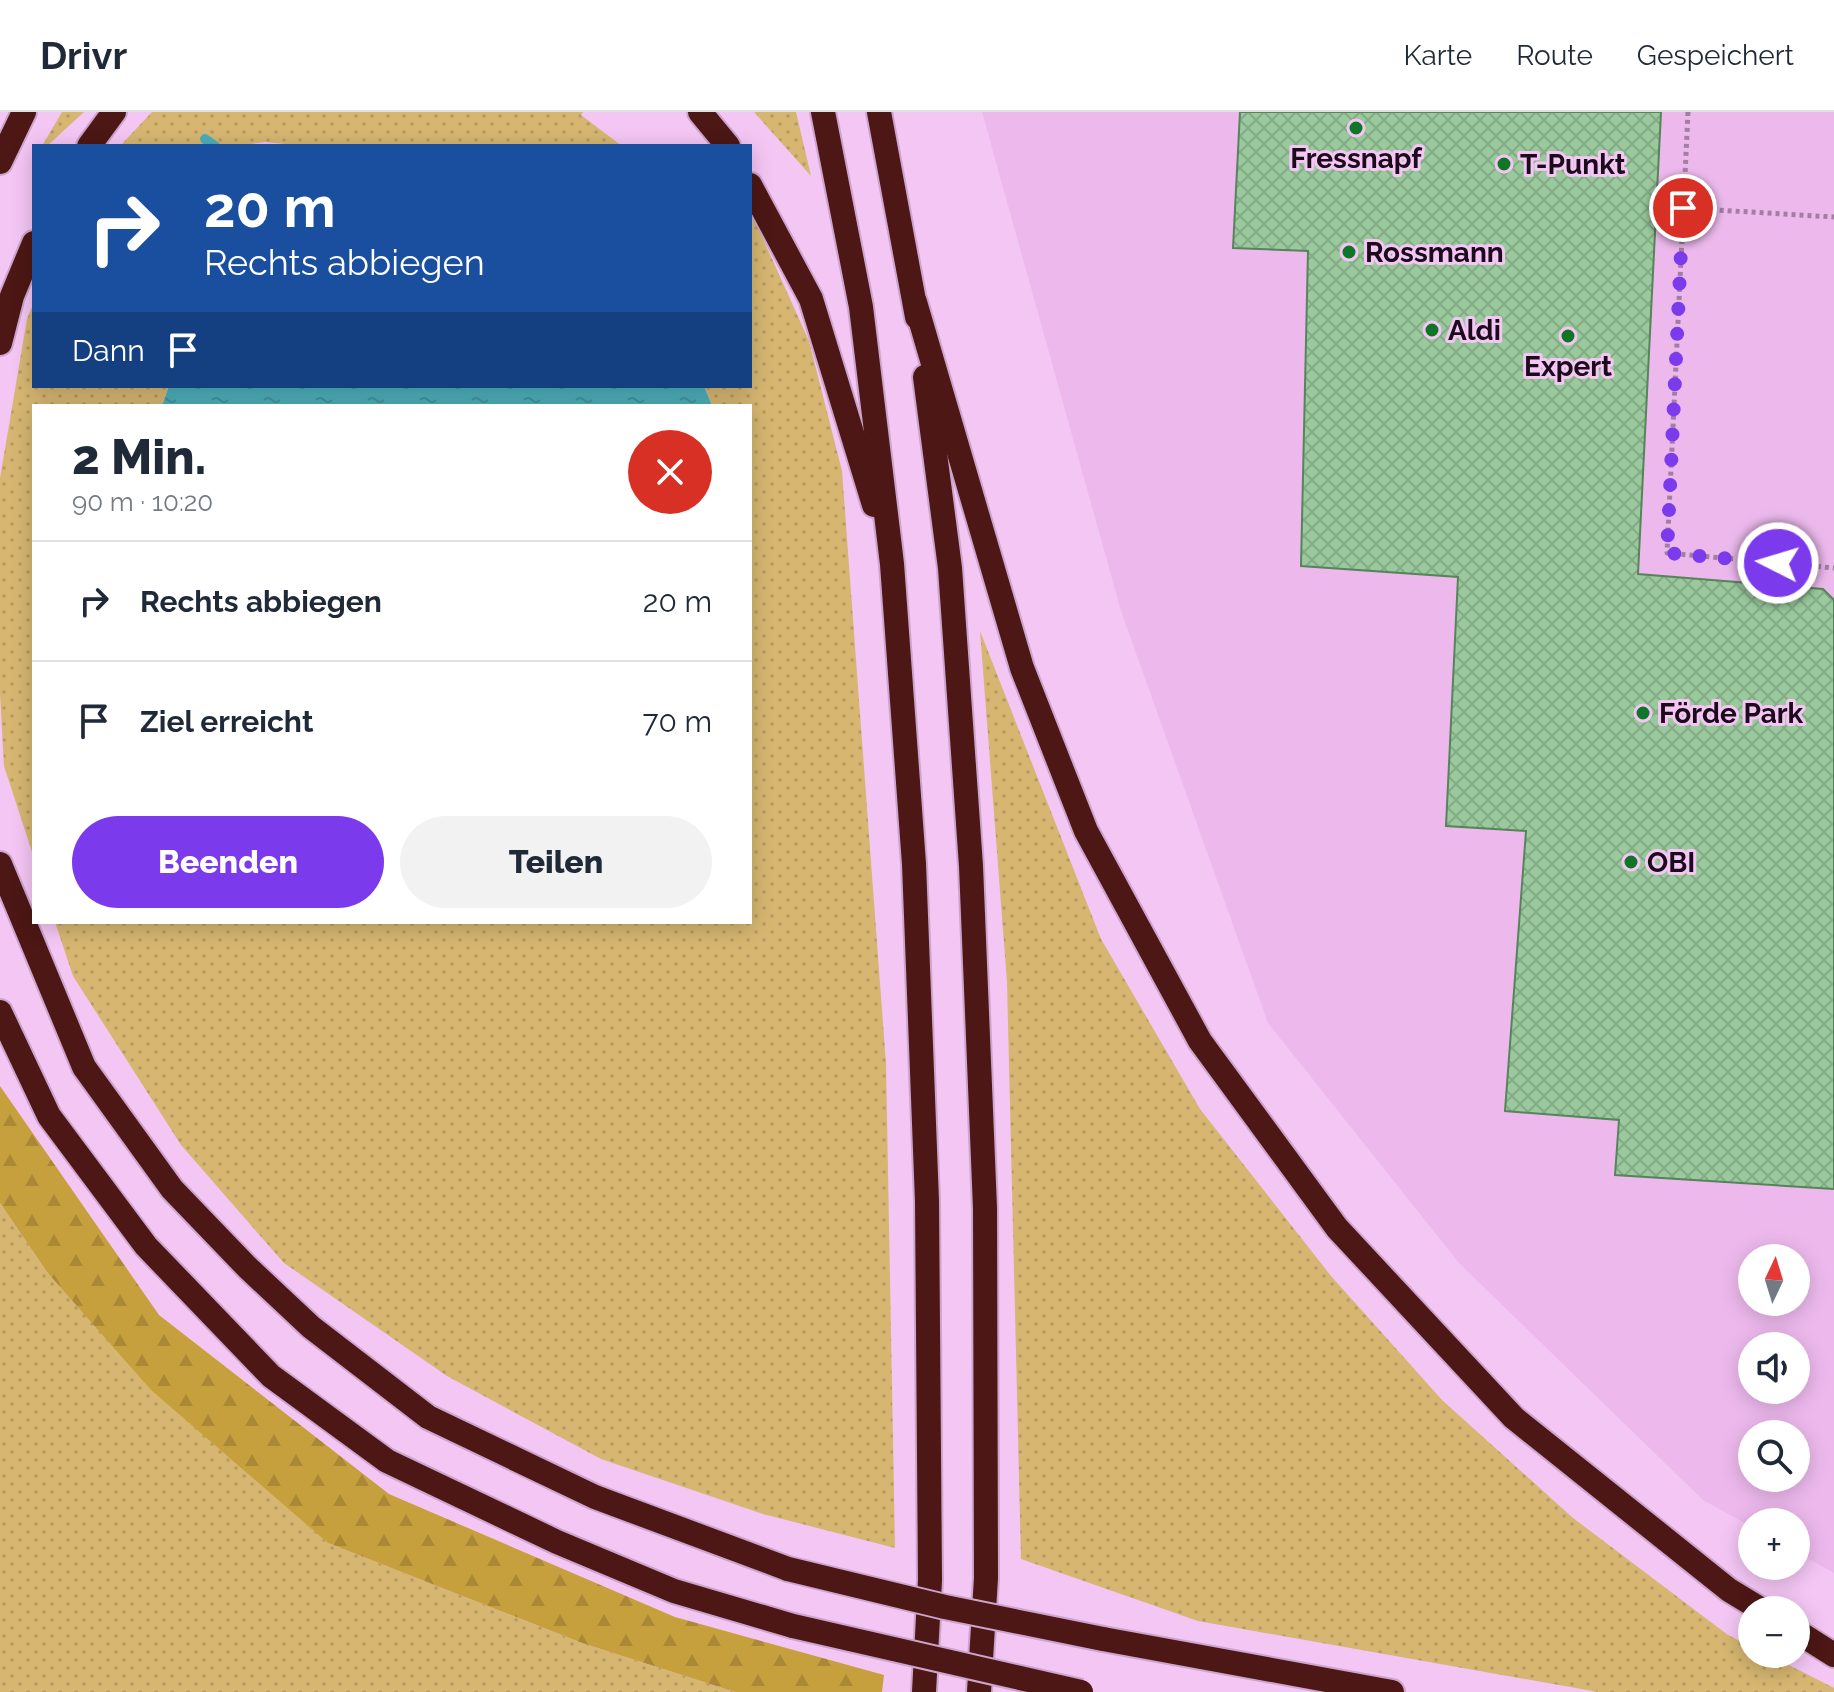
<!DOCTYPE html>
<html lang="de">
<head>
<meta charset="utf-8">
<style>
  body { margin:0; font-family:Raleway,sans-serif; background:#f2f2f3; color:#1f2937; height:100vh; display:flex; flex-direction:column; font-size:30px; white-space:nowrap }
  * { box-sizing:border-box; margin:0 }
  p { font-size:26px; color:#747a83 }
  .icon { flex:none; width:44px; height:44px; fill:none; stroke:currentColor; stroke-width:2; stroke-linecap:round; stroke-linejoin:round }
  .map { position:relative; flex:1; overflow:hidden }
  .panel { position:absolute; left:32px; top:292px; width:720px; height:520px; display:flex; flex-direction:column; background:#fff; border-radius:0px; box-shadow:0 4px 20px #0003 }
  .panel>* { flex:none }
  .guide { position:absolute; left:32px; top:32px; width:720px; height:244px; border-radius:0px; box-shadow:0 4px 20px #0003; background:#1a4fa0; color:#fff; overflow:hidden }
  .needle { width:52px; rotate:4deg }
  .tools { position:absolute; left:1738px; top:1132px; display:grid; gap:16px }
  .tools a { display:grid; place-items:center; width:72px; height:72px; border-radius:50%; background:#fff; box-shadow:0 4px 20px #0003; font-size:40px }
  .pin { position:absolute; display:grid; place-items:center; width:68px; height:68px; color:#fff; margin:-34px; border:4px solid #fff; border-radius:50%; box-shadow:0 2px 8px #0007 }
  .me { position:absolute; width:88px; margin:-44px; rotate:275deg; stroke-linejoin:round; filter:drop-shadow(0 0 6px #0008) }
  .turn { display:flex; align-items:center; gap:28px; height:168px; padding:0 40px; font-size:36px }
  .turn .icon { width:104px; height:104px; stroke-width:2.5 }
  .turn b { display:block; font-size:56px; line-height:68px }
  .then { display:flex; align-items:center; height:76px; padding:0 40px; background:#0003; gap:16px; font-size:30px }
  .round { display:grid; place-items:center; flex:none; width:84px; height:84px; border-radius:42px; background:#f2f2f3 }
  .overview { display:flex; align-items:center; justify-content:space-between; height:136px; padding:0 40px }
  h1 { font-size:48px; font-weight:800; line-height:60px }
  .cta { display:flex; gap:16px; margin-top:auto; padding:16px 40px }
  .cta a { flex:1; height:92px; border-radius:48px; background:#7c3aed; color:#fff; font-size:32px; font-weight:800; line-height:92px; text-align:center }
  .cta a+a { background:#f2f2f3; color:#1f2937 }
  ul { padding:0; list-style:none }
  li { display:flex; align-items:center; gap:24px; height:120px; padding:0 40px; border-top:2px solid #e0e1e3 }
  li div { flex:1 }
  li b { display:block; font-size:30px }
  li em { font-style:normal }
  header { display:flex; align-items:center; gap:48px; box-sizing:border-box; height:112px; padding:0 40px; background:#fff; border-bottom:2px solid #e0e1e3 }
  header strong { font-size:38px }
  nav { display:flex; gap:44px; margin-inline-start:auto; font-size:28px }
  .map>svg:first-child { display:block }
  .built { fill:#edb9ed; fill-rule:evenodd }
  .grass { fill:url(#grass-dots) }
  .forest { fill:url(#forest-firs) }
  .water { fill:url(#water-ripples) }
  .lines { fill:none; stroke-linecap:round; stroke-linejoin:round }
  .stream { stroke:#4caeb9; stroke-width:10 }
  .building { fill:url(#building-cross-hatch); stroke:#57845b; stroke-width:2 }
  .highway-casing { stroke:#cda4cd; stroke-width:28 }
  .path { stroke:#a27fa2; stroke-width:5; stroke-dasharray:4 4; stroke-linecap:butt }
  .highway { stroke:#4c1714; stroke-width:24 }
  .highway-bridge-casing { stroke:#cda4cd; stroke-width:28; stroke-linecap:butt }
  .highway-bridge { stroke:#4c1714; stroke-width:24 }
  .route { stroke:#7c3aed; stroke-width:14; stroke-dasharray:0 25.2 }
  .poi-dot { fill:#0f7628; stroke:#f4c6f4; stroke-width:3 }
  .labels { text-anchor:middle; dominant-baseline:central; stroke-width:6; stroke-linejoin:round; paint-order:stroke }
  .poi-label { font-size:28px; font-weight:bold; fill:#1b0b1b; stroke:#f4c6f4; text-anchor:start }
</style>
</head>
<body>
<header>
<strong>Drivr</strong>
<nav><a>Karte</a><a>Route</a><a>Gespeichert</a></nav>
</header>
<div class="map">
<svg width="1834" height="1580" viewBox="0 0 1834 1580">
  <defs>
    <pattern id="grass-dots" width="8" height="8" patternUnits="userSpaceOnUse" patternTransform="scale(2)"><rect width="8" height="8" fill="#d6b671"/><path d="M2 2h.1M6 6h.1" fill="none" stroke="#b79b61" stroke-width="1.8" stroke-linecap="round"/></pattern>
    <pattern id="forest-firs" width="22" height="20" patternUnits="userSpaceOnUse" patternTransform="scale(2)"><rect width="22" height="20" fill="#c7a03e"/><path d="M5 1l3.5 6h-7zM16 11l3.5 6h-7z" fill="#aa8836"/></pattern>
    <pattern id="water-ripples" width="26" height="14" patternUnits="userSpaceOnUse" patternTransform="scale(2)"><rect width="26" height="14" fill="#4caeb9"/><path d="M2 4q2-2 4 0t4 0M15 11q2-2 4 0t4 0" fill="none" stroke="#42949e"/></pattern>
    <pattern id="building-cross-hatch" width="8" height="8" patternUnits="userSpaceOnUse" patternTransform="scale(2)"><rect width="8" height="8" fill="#99c99c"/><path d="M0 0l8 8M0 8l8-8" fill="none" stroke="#83ab86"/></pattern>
  </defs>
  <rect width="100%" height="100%" fill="#f4c6f4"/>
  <path class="built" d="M982 0H1834V1461L1796 1440V1410H1752V1415L1703 1388 1459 1151 1268 911 1121 499ZM1752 1146H1796V1190H1752ZM1752 1234H1796V1278H1752ZM1752 1322H1796V1366H1752Z"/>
  <g class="grass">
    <polygon points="62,0 84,0 47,34 42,34"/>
    <polygon points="152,0 583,0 581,3 622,34 305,34 265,30 236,34 120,34"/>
    <polygon points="754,0 796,0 811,64"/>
    <polygon points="750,98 809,229 842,359 886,952 895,1436 763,1402 601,1347 447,1264 284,1151 181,1033 73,864 55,810 750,810 750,294 712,294 704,274 750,274"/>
    <polygon points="34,190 34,274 169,274 162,294 34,294 34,746 4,654 0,582 0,366 27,207"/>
    <polygon points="980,519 1101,827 1200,997 1331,1164 1442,1288 1573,1406 1728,1523 1752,1535 1752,1542 1767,1542 1834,1576 1834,1580 1598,1580 1198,1509 1021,1447 1007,870"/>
    <polygon points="0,1091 47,1160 328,1431 582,1531 735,1580 0,1580"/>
  </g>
  <polygon class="forest" points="0,974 159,1203 389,1382 675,1505 884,1563 882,1580 735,1580 582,1531 328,1431 151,1278 47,1160 0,1091"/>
  <polygon class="water" points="169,274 704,274 712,294 162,294"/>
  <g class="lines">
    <polyline class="stream" points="205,27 215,34"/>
  </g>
  <polygon class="building" points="1240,0 1661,0 1638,462 1823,477 1834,488 1834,1077 1615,1063 1619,1008 1505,999 1526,719 1446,714 1458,465 1301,454 1308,139 1233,136"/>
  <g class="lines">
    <g class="highway-casing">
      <g id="highway">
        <polyline points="700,0 728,34"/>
        <polyline points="823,0 861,195 892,452 914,752 927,1089 930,1468 924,1580"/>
        <polyline points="879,0 917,205"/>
        <polyline points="89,34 114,0"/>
        <polyline points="0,50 24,0"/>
        <polyline points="750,73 811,187 874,393"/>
        <polyline points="915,190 1022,556 1086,719 1200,929 1337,1116 1514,1306 1729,1478 1762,1498"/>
        <polyline points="0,231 12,184 34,131"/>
        <polyline points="925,265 950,456 971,754 985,1096 986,1466 979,1580"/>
        <polyline points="0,752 84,955 172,1077 247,1155 311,1215 428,1305 595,1385 788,1457"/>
        <polyline points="0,900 49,1004 146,1134 271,1264 387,1349 557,1430 674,1479 793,1514"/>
        <polyline points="1796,1519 1834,1543"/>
        <polyline points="1103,1527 1392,1580"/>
      </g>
    </g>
    <g class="path">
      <polyline points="1688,0 1667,441 1834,456"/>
      <polyline points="1656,100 1683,96 1834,105"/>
    </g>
    <use href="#highway" class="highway"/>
    <g class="highway-bridge-casing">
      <g id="highway-bridge">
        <polyline points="788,1457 945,1495 1103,1527"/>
        <polyline points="793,1514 1081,1580"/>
      </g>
    </g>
    <use href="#highway-bridge" class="highway-bridge"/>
  </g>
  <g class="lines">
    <polyline class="route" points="1683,96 1667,441 1778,451"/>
  </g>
  <g class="poi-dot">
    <circle cx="1356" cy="16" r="8"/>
    <circle cx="1504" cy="52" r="8"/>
    <circle cx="1349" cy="140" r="8"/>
    <circle cx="1432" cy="218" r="8"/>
    <circle cx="1568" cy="224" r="8"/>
    <circle cx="1643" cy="601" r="8"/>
    <circle cx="1631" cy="750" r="8"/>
  </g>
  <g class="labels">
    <g class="poi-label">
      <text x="1356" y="46" text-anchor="middle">Fressnapf</text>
      <text x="1520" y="52">T-Punkt</text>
      <text x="1365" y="140">Rossmann</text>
      <text x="1448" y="218">Aldi</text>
      <text x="1568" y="254" text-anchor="middle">Expert</text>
      <text x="1659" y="601">Förde Park</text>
      <text x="1647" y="750">OBI</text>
    </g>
  </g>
</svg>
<div class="tools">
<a><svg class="needle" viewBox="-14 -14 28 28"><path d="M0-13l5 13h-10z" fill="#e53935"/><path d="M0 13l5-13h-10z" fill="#747a83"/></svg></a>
<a><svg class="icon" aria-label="sound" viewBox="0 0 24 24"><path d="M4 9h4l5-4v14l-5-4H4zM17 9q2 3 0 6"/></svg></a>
<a><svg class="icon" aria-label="search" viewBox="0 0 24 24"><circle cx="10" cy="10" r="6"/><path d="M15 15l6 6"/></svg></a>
<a>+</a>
<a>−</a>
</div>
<div class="pin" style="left:1683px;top:96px;background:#d93025"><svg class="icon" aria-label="arrive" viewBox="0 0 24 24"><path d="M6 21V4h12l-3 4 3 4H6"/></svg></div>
<svg class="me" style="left:1778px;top:451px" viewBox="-20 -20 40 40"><circle r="17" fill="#7c3aed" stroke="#fff" stroke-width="3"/><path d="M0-11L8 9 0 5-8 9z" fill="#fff"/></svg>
<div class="guide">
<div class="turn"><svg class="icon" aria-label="right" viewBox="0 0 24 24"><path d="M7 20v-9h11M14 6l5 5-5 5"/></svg><div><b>20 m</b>Rechts abbiegen</div></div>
<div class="then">Dann<svg class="icon" aria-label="arrive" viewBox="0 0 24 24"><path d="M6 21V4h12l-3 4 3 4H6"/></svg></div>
</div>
<section class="panel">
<div class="overview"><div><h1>2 Min.</h1><p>90 m · 10:20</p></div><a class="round" style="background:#d93025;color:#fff"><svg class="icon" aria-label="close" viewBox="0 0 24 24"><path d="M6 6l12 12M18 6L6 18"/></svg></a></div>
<ul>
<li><svg class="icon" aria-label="right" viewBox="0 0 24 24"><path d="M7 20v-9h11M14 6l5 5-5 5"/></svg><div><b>Rechts abbiegen</b></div><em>20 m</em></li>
<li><svg class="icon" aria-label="arrive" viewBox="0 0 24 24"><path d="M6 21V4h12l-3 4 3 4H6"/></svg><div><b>Ziel erreicht</b></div><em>70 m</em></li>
</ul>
<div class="cta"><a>Beenden</a><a>Teilen</a></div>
</section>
</div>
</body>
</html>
